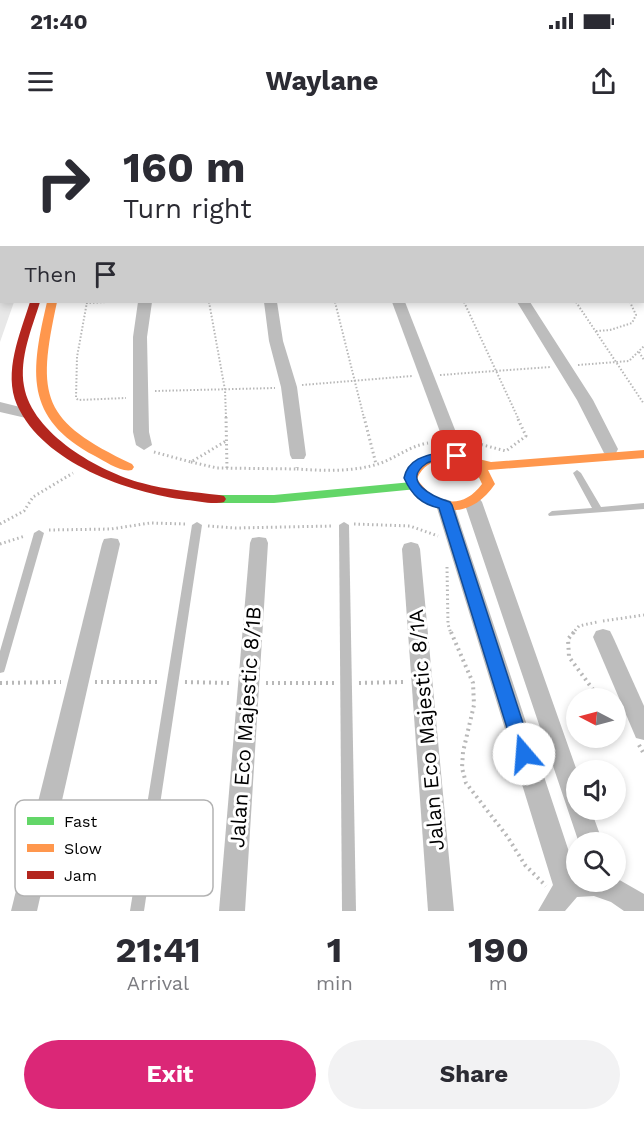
<!DOCTYPE html>
<html lang="en">
<head>
<meta charset="utf-8">
<style>
  body { margin:0; font-family:"Work Sans",sans-serif; background:#f2f2f3; color:#2b2b33; height:100vh; display:flex; flex-direction:column; font-size:22px; white-space:nowrap }
  * { box-sizing:border-box; margin:0 }
  p { font-size:20px; color:#7c7c81 }
  .icon { flex:none; width:33px; height:33px; fill:none; stroke:currentColor; stroke-width:2; stroke-linecap:round; stroke-linejoin:round }
  .map { position:relative; height:791px; overflow:hidden }
  .drawer { display:flex; flex-direction:column; background:#fff; flex:1 }
  .drawer>* { flex:none }
  .top-card { position:absolute; left:0px; top:0px; width:645px; height:183px; box-shadow:0 3px 9px #0003; background:#fff; color:#2b2b33; overflow:hidden }
  .needle { width:39px; rotate:276deg }
  .controls { position:absolute; left:566px; top:568px; display:grid; gap:12px }
  .controls a { display:grid; place-items:center; width:60px; height:60px; border-radius:50%; background:#fff; box-shadow:0 3px 9px #0003; font-size:30px }
  .pin { position:absolute; display:grid; place-items:center; width:51px; height:51px; color:#fff; margin:-26px; border-radius:12px; box-shadow:0 3px 9px #0006 }
  .me { position:absolute; width:66px; margin:-33px; rotate:342deg; stroke-linejoin:round; filter:drop-shadow(0 0 4px #0008) }
  .turn { display:flex; align-items:center; gap:21px; height:126px; padding:0 24px; font-size:27px }
  .turn .icon { width:78px; height:78px; stroke-width:2.5 }
  .turn b { display:block; font-size:42px; line-height:51px }
  .then { display:flex; align-items:center; height:57px; padding:0 24px; background:#0003; gap:12px; font-size:22px }
  .eta { display:flex; justify-content:space-evenly; align-items:center; height:102px; text-align:center }
  .eta b { font-size:36px; font-weight:700; line-height:42px }
  .primary-button { display:flex; gap:12px; margin-top:auto; padding:12px 24px }
  .primary-button a { flex:1; height:69px; border-radius:36px; background:#db2777; color:#fff; font-size:24px; font-weight:700; line-height:69px; text-align:center }
  .primary-button a+a { background:#f2f2f3; color:#2b2b33 }
  .status { display:flex; justify-content:space-between; align-items:center; height:42px; padding:0 30px; background:#fff; direction:ltr }
  .status svg { height:16px; fill:currentColor }
  header { display:flex; justify-content:space-between; align-items:center; height:78px; padding:0 24px; background:#fff; font-size:27px; font-weight:700 }
  .map>svg:first-child { display:block }
  .green { fill:#e8e8e8 }
  .lines { fill:none; stroke-linecap:round; stroke-linejoin:round }
  .path-far3 { stroke:#b8b8b8; stroke-width:1.5; stroke-dasharray:1 1.5; stroke-linecap:butt }
  .path-far2 { stroke:#b8b8b8; stroke-width:2; stroke-dasharray:1.5 2; stroke-linecap:butt }
  .path-far1 { stroke:#b8b8b8; stroke-width:3; stroke-dasharray:1.5 3; stroke-linecap:butt }
  .path { stroke:#b8b8b8; stroke-width:4; stroke-dasharray:2 4; stroke-linecap:butt }
  .lane { fill:#bdbdbd; fill-rule:evenodd }
  .street { fill:#bdbdbd; fill-rule:evenodd }
  .fast { fill:#63d668; fill-rule:evenodd }
  .slow { fill:#ff974d; fill-rule:evenodd }
  .jam { fill:#b3261e; fill-rule:evenodd }
  .route { fill:#1a73e8; stroke:#114b97; stroke-width:1.5 }
  .labels { text-anchor:middle; dominant-baseline:central; stroke-width:6; stroke-linejoin:round; paint-order:stroke }
  .near-street-label { font-size:21px; fill:#000; stroke:#fff }
  .key { fill:#fff; stroke:#b2b2b2; stroke-width:1.5 }
  .key-label { font-size:16px; fill:#000 }
</style>
</head>
<body>
<div class="status"><b>21:40</b><svg viewBox="0 0 49 12"><path d="M0 12V9h3v3zM5 12V6h3v6zM10 12V3h3v9zM15 12V0h3v12zM26 1h20v11H26zM47 4h2v5h-2z"/></svg></div>
<header><svg class="icon" aria-label="menu" viewBox="0 0 24 24"><path d="M4 6h16M4 12h16M4 18h16"/></svg>Waylane<svg class="icon" aria-label="share" viewBox="0 0 24 24"><path d="M12 15V3M7 8l5-5 5 5M5 13v7h14v-7"/></svg></header>
<div class="map">
<svg width="644" height="791" viewBox="0 0 644 791">
  <rect width="100%" height="100%" fill="#fff"/>
  <polygon class="green" points="0,67 2,182 14,182 0,222"/>
  <g class="lines">
    <g class="path-far3">
      <polyline points="577,0 579,2"/>
      <polyline points="639,0 641,2"/>
    </g>
    <g class="path-far2">
      <polyline points="87,182 77,237 76,278 78,280 126,278"/>
      <polyline points="209,182 225,270 226,298"/>
      <polyline points="335,182 364,298"/>
      <polyline points="464,182 518,298"/>
      <polyline points="576,182 644,284"/>
      <polyline points="86,183 107,182"/>
      <polyline points="596,211 610,210 632,203 636,195 630,182"/>
      <polyline points="639,232 644,240"/>
      <polyline points="578,245 629,241 644,226"/>
      <polyline points="440,255 550,247"/>
      <polyline points="302,265 412,256"/>
      <polyline points="155,271 275,268"/>
    </g>
    <g class="path-far1">
      <polyline points="226,297 227,349"/>
      <polyline points="364,297 376,344"/>
      <polyline points="464,320 506,331 526,316 517,297"/>
      <polyline points="154,332 191,342 226,321"/>
      <polyline points="191,342 217,348 297,349 297,347"/>
      <path d="M297 349C324 351 355 352 381 343 397 337 410 326 428 323"/>
      <polyline points="0,404 24,391 33,377 73,353"/>
      <polyline points="354,404 410,406 438,416"/>
      <polyline points="208,406 235,408 333,406"/>
      <polyline points="49,410 111,409 150,403 186,404"/>
      <polyline points="0,424 25,416"/>
      <polyline points="447,447 448,504 451,514"/>
      <polyline points="603,501 644,495"/>
      <polyline points="572,514 579,506 597,502"/>
    </g>
    <g class="path">
      <polyline points="451,512 473,563 474,585 463,632 462,648 466,663 507,716 525,745 546,766"/>
      <polyline points="574,512 568,519 569,537 600,579"/>
      <polyline points="95,562 160,562"/>
      <polyline points="185,562 232,563"/>
      <polyline points="0,563 61,562"/>
      <polyline points="266,563 334,563"/>
      <polyline points="359,563 406,562"/>
      <polyline points="615,599 623,607"/>
      <polyline points="639,625 644,634"/>
    </g>
    <g class="lane">
      <polygon points="53,0 57,0 57,2 52,2"/>
      <polygon points="577,350 581,353 601,387 644,383 644,389 549,396 548,394 552,391 592,388 573,353"/>
      <polygon points="197,402 202,405 144,791 130,791 192,405"/>
      <polygon points="344,402 349,405 356,791 342,791 339,405"/>
      <polygon points="39,410 44,413 5,549 4,552 0,553 0,531 34,413"/>
    </g>
    <g class="street">
      <rect x="149" y="0" width="10" height="2"/>
      <rect x="223" y="0" width="10" height="2"/>
      <polygon points="295,0 305,0 306,2 296,2"/>
      <rect x="373" y="0" width="10" height="2"/>
      <polygon points="443,0 453,0 454,2 444,2"/>
      <polygon points="478,0 488,0 489,2 479,2"/>
      <polygon points="495,0 505,0 506,2 496,2"/>
      <polygon points="536,0 546,0 547,2 537,2"/>
      <polygon points="610,0 620,0 621,2 611,2"/>
      <rect x="0" y="56" width="2" height="6"/>
      <polygon points="138,182 152,182 147,217 149,312 152,325 144,330 136,325 133,312 133,217"/>
      <polygon points="264,182 277,182 283,221 297,267 306,335 304,339 292,339 290,335 281,267 269,221"/>
      <polygon points="392,182 405,182 459,320 457,324 445,324 443,320"/>
      <polygon points="517,182 530,182 593,280 618,329 616,333 604,333 602,329 577,280"/>
      <polygon points="0,282 32,290 34,293 26,298 0,292"/>
      <polygon points="473,376 479,378 482,382 577,651 576,690 591,690 603,723 579,723 464,382 467,378"/>
      <polygon points="445,379 451,381 454,385 576,753 576,762 615,762 616,758 644,774 644,791 624,791 611,782 594,776 577,777 565,791 538,791 553,765 436,385 439,381"/>
      <polygon points="259,417 266,418 268,423 245,791 219,791 250,423 252,418"/>
      <polygon points="111,418 118,419 120,424 37,791 11,791 102,424 104,419"/>
      <polygon points="411,422 418,424 420,429 454,791 428,791 402,429 404,424"/>
      <polygon points="603,509 610,511 613,517 644,586 644,620 636,618 593,517 596,511"/>
    </g>
    <g class="fast">
      <polygon points="74,0 82,0 74,2"/>
      <polygon points="412,362 417,363 419,366 417,369 274,383 219,383 212,379 219,375 274,375"/>
    </g>
    <g class="slow">
      <path d="M47 182H57C36 278 42 301 132 344L134 347 132 350C121 353 105 341 95 336 23 298 31 251 47 182Z"/>
      <path d="M644 330V338L488 350 495 364C469 403 428 396 404 359L411 346 419 339 445 331 491 342ZM445 339C462 342 476 347 482 364 462 391 435 385 417 359 422 346 432 341 445 339Z"/>
    </g>
    <path class="jam" d="M30 182H40C32 208 19 238 24 266 32 314 100 352 142 363 167 370 193 372 219 375L224 376 226 379 224 382C213 385 198 381 187 380 129 373 43 343 17 285 3 252 20 214 30 182Z"/>
  </g>
  <path class="route" d="M445 331 461 333 463 336C455 344 438 337 427 343 400 361 433 377 450 382L452 385 533 634 530 639 524 641 518 639 515 634 439 388C421 384 412 375 404 358 408 338 427 335 445 331Z"/>
  <g class="labels">
    <g class="near-street-label">
      <text transform="translate(245 607) rotate(-86)">Jalan Eco Majestic 8/1B</text>
      <text transform="translate(426 610) rotate(-95)">Jalan Eco Majestic 8/1A</text>
    </g>
  </g>
  <rect x="15" y="680" width="198" height="96" rx="9" class="key"/>
  <rect x="27" y="697" width="27" height="8" fill="#63d668"/>
  <rect x="27" y="724" width="27" height="8" fill="#ff974d"/>
  <rect x="27" y="751" width="27" height="8" fill="#b3261e"/>
  <g class="key-label">
    <text x="64" y="707">Fast</text>
    <text x="64" y="734">Slow</text>
    <text x="64" y="761">Jam</text>
  </g>
</svg>
<div class="controls">
<a><svg class="needle" viewBox="-14 -14 28 28"><path d="M0-13l5 13h-10z" fill="#e53935"/><path d="M0 13l5-13h-10z" fill="#7c7c81"/></svg></a>
<a><svg class="icon" aria-label="sound" viewBox="0 0 24 24"><path d="M4 9h4l5-4v14l-5-4H4zM17 9q2 3 0 6"/></svg></a>
<a><svg class="icon" aria-label="search" viewBox="0 0 24 24"><circle cx="10" cy="10" r="6"/><path d="M15 15l6 6"/></svg></a>
</div>
<div class="pin" style="left:457px;top:336px;background:#d93025"><svg class="icon" aria-label="arrive" viewBox="0 0 24 24"><path d="M6 21V4h12l-3 4 3 4H6"/></svg></div>
<svg class="me" style="left:524px;top:634px" viewBox="-20 -20 40 40"><circle r="19" fill="#fff"/><path d="M0-13L10 11 0 6-10 11z" fill="#1a73e8"/></svg>
<div class="top-card">
<div class="turn"><svg class="icon" aria-label="right" viewBox="0 0 24 24"><path d="M7 20v-9h11M14 6l5 5-5 5"/></svg><div><b>160 m</b>Turn right</div></div>
<div class="then">Then<svg class="icon" aria-label="arrive" viewBox="0 0 24 24"><path d="M6 21V4h12l-3 4 3 4H6"/></svg></div>
</div>
</div>
<section class="drawer">
<div class="eta">
<div><b>21:41</b><p>Arrival</p></div>
<div><b>1</b><p>min</p></div>
<div><b>190</b><p>m</p></div>
</div>
<div class="primary-button"><a>Exit</a><a>Share</a></div>
</section>
</body>
</html>
